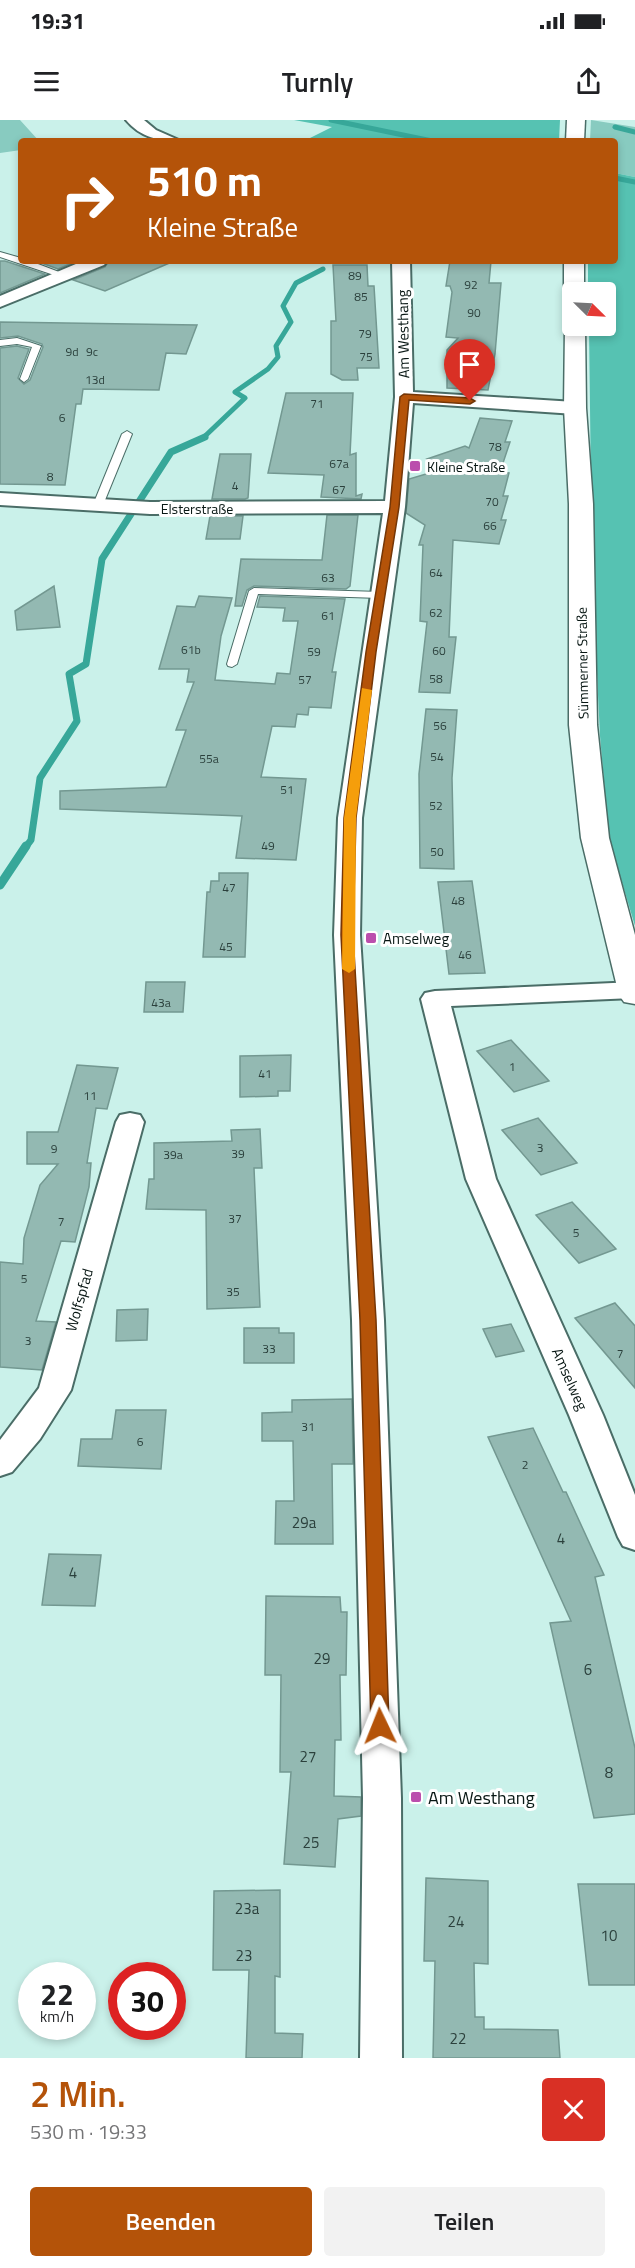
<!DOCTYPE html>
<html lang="de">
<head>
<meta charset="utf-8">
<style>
  body { margin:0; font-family:"Titillium Web",sans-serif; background:#f2f2f2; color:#202124; height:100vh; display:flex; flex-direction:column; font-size:22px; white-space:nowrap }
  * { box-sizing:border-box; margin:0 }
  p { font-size:20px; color:#757577 }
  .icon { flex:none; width:33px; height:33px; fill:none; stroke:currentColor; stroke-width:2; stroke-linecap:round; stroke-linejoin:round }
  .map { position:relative; height:1938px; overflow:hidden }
  .details { display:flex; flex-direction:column; background:#fff; flex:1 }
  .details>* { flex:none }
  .banner { position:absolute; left:18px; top:18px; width:600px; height:126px; border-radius:6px; box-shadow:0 3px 9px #0003; background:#b45309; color:#fff; overflow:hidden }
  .needle { width:39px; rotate:114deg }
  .fabs { position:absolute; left:562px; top:162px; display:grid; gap:12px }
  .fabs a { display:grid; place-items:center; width:54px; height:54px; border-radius:6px; background:#fff; box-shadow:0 3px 9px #0003; font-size:30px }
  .speed { position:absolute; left:18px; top:1842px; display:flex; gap:12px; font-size:30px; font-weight:700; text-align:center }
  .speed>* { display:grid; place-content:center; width:78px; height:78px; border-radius:50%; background:#fff; box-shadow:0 3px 9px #0003; line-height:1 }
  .speed small { font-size:15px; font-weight:400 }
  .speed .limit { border:9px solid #d22; background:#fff; color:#111 }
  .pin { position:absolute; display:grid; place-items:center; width:51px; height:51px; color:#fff; margin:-62px -26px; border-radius:50% 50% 50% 0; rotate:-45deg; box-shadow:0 0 6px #0007 }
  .pin .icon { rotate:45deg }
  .me { position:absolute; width:66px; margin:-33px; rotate:358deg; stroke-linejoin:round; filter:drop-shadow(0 0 4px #0008) }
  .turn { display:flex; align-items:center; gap:21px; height:126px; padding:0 30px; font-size:27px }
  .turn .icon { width:78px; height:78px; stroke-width:2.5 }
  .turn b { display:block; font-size:42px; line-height:51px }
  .round { display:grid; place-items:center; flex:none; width:63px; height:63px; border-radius:6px; background:#f2f2f2 }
  .head { display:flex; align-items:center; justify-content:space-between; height:102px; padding:0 30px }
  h1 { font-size:36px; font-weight:600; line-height:45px; color:#b45309 }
  .primary-button { display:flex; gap:12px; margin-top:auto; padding:12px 30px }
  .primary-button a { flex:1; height:69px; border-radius:6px; background:#b45309; color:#fff; font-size:24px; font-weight:600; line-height:69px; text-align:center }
  .primary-button a+a { background:#f2f2f2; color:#202124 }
  .status { display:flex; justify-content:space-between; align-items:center; height:42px; padding:0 30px; background:#fff; direction:ltr }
  .status svg { height:16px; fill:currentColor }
  header { display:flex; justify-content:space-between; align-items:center; height:78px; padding:0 30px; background:#fff; font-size:27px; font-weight:600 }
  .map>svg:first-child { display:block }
  .green { fill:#88cbc0 }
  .forest { fill:#56c2b2 }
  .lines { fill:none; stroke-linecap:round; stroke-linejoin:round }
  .stream-far2 { stroke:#37a799; stroke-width:5 }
  .stream-far1 { stroke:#37a799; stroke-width:7 }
  .stream { stroke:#37a799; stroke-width:9 }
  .building { fill:#93b9b2; stroke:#739891; stroke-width:1.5 }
  .lane-casing { stroke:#4a6d67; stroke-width:2 }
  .street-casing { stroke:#4a6d67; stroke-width:4 }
  .secondary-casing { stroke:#4a6d67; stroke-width:3 }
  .lane { fill:#fff; fill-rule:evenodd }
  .street { fill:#fff; fill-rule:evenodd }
  .secondary { fill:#fff; fill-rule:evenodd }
  .route { fill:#b45309; stroke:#753606; stroke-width:1.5 }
  .slow { fill:#f59e0b }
  .poi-dot { fill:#bb4ead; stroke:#fff; stroke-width:2 }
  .labels { text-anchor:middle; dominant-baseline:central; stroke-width:6; stroke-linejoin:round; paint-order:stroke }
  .number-label { font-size:12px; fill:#2b403c }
  .far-poi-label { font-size:14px; fill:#081714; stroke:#fff; text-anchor:start }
  .far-street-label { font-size:14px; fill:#081714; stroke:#fff }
  .street-label { font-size:15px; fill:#081714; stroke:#fff }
  .poi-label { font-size:15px; fill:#081714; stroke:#fff; text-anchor:start }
  .near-number-label { font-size:15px; fill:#2b403c }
  .near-poi-label { font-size:18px; fill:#081714; stroke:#fff; text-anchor:start }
</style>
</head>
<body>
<div class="status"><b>19:31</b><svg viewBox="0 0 49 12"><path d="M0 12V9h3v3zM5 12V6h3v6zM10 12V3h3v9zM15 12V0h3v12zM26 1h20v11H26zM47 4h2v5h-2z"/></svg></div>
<header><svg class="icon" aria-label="menu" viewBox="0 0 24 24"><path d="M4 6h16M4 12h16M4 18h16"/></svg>Turnly<svg class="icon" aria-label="share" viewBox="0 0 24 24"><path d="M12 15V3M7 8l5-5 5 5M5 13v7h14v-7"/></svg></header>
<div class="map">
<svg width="635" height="1938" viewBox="0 0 635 1938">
  <rect width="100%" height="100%" fill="#caf1ea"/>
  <g class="green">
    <polygon points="0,0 20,0 39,21 21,21 21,30 0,33"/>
    <polygon points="591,0 635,7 635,57 615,53 615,21 590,21"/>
  </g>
  <g class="forest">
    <polygon points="294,0 560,0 559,21 304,21 332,7"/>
    <polygon points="615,53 635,57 635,806 609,719 600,616 592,451 589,206 606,206 606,172 588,172 588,141 615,141"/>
  </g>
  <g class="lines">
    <g class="stream-far2">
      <polyline points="331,0 432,21"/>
      <polyline points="615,7 635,12"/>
      <polyline points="615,58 635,62"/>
      <polyline points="203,318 245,278 235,272 268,249 278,237 276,226 291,202 283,186 296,163 323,149"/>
    </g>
    <polyline class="stream-far1" points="25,728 31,720 40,658 77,601 69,554 86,544 102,439 171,332 205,317"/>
    <polyline class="stream" points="0,765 26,726"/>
  </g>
  <g class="building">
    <polygon points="0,141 5,141 45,154 0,173"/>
    <polygon points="36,141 77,141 58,149"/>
    <polygon points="109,141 174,141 105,171 73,160 105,147"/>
    <polygon points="450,141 491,141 489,163 501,163 495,234 488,270 447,268 447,230 458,218 446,217 452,172 450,166 446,166"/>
    <polygon points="333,145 367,145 368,166 374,166 379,248 357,248 358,260 342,260 331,254 331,201 336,201"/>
    <polygon points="0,202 197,205 186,234 166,233 159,270 83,269 81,284 76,284 65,365 0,364 0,228 17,226 29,229 18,258 24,264 30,260 43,227 42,224 18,216 0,218"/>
    <polygon points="286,273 353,273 350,335 356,333 356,376 362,374 361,379 321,377 324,355 268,353"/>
    <polygon points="480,298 512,301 505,322 510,322 500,352 509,353 503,376 508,376 501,400 506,400 499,424 453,420 449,517 456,517 450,573 419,572 427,502 420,501 423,425 419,425 425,405 406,393 409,359 443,349 427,339 465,326 469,328"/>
    <polygon points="220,334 251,334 248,378 245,379 212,379"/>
    <polygon points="327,395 358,395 350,466 346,469 254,466 247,470 242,486 235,486 241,439 322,440"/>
    <polygon points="210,396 243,396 240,419 206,419"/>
    <polygon points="54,466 60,507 17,510 15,491"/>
    <polygon points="199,476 232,478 221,516 215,560 275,564 277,553 290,554 298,501 283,501 285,488 257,487 260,476 345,479 332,552 336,552 331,588 309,587 308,595 297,594 295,607 272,606 261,657 306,659 296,740 236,738 242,696 60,689 60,671 166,667 186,610 176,610 194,562 187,562 189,549 159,549 177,486 195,487"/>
    <polygon points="426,589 457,590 452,658 454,749 420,748 419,654"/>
    <polygon points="219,753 248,753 245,837 203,837 207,772 210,772 211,761 219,761"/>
    <polygon points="472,761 485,853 449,854 438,762"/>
    <polygon points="146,862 185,862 183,892 144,892"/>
    <polygon points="511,920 549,961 514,972 477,931"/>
    <polygon points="291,935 290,971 278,971 278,976 240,977 240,936"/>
    <polygon points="77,945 118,948 107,989 96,988 87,1043 91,1043 89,1067 75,1122 61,1121 36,1201 56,1202 42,1250 0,1247 0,1142 23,1144 24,1118 40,1065 58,1044 27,1044 27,1012 58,1012"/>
    <polygon points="538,998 577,1043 541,1055 502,1010"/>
    <polygon points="260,1009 262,1048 254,1048 260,1187 207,1189 206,1090 146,1089 149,1059 154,1059 154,1023 232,1021 231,1010"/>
    <polygon points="572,1082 616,1129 579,1143 536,1095"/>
    <polygon points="615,1183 635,1206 635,1268 575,1198"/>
    <polygon points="148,1189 147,1220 116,1221 117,1190"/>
    <polygon points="511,1204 524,1231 496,1237 483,1209"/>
    <polygon points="244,1208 279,1208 279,1213 294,1213 294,1243 244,1243"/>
    <polygon points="352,1279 353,1344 332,1344 333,1424 275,1424 276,1381 294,1381 293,1321 262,1321 262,1293 292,1292 292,1280"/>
    <polygon points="116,1290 166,1290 161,1349 78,1346 81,1319 112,1319"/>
    <polygon points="533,1308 563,1372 566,1372 604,1455 595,1457 635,1628 635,1694 594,1698 550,1503 571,1501 488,1317"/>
    <polygon points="49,1434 101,1435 95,1486 42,1485"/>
    <polygon points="266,1476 340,1477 341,1492 347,1492 346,1555 340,1555 341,1620 335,1620 334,1676 361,1677 361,1696 338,1699 335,1747 284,1744 291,1652 280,1652 281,1555 265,1555"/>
    <polygon points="426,1758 488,1761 488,1844 474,1843 475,1897 484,1897 484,1909 558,1910 560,1938 433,1938 435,1841 424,1841"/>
    <polygon points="578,1764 635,1764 635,1865 589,1865"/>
    <polygon points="280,1770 280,1857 275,1856 275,1913 303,1914 302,1938 246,1938 249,1850 213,1850 214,1771"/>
  </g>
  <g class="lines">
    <g class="lane-casing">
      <g id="lane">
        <polygon points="0,132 21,138 21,141 30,141 67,155 60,157 0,137"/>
        <polygon points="17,218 41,226 28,259 24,262 20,259 32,227 17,224 0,226 0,220"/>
        <polygon points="127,311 132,314 103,385 95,387 93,385 122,314"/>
        <polygon points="254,468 380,472 385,475 380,478 258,474 237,544 232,547 228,546 227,544 249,471"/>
      </g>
    </g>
    <g class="street-casing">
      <g id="street">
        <path d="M126 0H144L156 10 181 21C159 21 141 18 126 0Z"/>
        <polygon points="83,141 107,141 104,145 0,187 0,176"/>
        <polygon points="392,141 410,141 413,272 575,282 585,288 575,294 413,283 405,387 362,698 360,815 384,1200 401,1678 402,1938 360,1938 363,1678 352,1200 334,815 338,698 383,393 150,394 0,385 0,373 150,382 385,381 395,277"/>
        <polygon points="635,862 633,878 451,886 496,1059 603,1295 635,1375 635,1430 623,1426 618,1417 569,1295 466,1059 421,879 425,873 435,871"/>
        <polygon points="130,993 140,995 144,1002 71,1270 40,1319 12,1352 0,1356 0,1320 39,1268 116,1002 120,995"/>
      </g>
    </g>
    <g class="secondary-casing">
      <g id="secondary">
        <polygon points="567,0 585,0 584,21 566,21"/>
        <polygon points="564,141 584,141 584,172 573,172 573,178 564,172"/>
        <polygon points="573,200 573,206 585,206 586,288 593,384 597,605 609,718 635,815 635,884 624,882 619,875 581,718 569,605 569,384 564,288 565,206"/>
      </g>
    </g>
    <use href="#lane" class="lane"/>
    <use href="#street" class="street"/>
    <use href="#secondary" class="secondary"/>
  </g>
  <polygon class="route" points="404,274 470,278 475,281 470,284 409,280 399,387 376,532 356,698 353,815 376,1200 389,1606 386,1612 380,1614 374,1612 371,1606 360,1200 341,815 344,698 366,532 390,387 400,277"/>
  <polygon class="slow" points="362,568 372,570 356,698 355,849 349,853 342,849 344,698"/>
  <g class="poi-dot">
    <rect x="409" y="340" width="12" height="12" rx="3"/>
    <rect x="365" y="812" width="12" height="12" rx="3"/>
    <rect x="410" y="1671" width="12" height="12" rx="3"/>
  </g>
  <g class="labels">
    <g class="number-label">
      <text x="355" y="155">89</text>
      <text x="471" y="164">92</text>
      <text x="361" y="176">85</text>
      <text x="474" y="192">90</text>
      <text x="365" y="213">79</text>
      <text x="72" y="231">9d</text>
      <text x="92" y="231">9c</text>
      <text x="366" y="236">75</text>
      <text x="95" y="259">13d</text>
      <text x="317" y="283">71</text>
      <text x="62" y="297">6</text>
      <text x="495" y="326">78</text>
      <text x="339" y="343">67a</text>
      <text x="50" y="356">8</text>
      <text x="235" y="365">4</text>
      <text x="339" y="369">67</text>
      <text x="492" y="381">70</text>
      <text x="490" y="405">66</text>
      <text x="436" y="452">64</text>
      <text x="328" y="457">63</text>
      <text x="436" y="492">62</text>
      <text x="328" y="495">61</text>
      <text x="191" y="529">61b</text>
      <text x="439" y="530">60</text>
      <text x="314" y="531">59</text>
      <text x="436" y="558">58</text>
      <text x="305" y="559">57</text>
      <text x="440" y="605">56</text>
      <text x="437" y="636">54</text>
      <text x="209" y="638">55a</text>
      <text x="287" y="669">51</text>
      <text x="436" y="685">52</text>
      <text x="268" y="725">49</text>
      <text x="437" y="731">50</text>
      <text x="229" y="767">47</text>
      <text x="458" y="780">48</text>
      <text x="226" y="826">45</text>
      <text x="465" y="834">46</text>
      <text x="161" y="882">43a</text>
      <text x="512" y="946">1</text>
      <text x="265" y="953">41</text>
      <text x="90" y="975">11</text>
      <text x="540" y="1027">3</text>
      <text x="54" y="1028">9</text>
      <text x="238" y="1033">39</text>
      <text x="173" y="1034">39a</text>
      <text x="235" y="1098">37</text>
      <text x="61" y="1101">7</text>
      <text x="576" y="1112">5</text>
      <text x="24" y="1158">5</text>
      <text x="233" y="1171">35</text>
      <text x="28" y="1220">3</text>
      <text x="269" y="1228">33</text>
      <text x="620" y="1233">7</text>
      <text x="308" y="1306">31</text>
      <text x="140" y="1321">6</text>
      <text x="525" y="1344">2</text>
    </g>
    <g class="far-poi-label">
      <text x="427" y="346">Kleine Straße</text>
    </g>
    <g class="far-street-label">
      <text x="197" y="388">Elsterstraße</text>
      <text transform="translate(582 543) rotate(-91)">Sümmerner Straße</text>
    </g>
    <g class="street-label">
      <text transform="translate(403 214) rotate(-91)">Am Westhang</text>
      <text transform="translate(79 1180) rotate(-74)">Wolfspfad</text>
      <text transform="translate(570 1259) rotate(66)">Amselweg</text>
    </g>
    <g class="poi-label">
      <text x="383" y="818">Amselweg</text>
    </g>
    <g class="near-number-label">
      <text x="304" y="1402">29a</text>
      <text x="561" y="1418">4</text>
      <text x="73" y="1452">4</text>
      <text x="322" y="1538">29</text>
      <text x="588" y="1549">6</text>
      <text x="308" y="1636">27</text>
      <text x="609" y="1652">8</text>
      <text x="311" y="1722">25</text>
      <text x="247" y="1788">23a</text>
      <text x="456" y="1801">24</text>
      <text x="609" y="1815">10</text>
      <text x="244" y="1835">23</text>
      <text x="458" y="1918">22</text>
    </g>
    <g class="near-poi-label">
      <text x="428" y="1677">Am Westhang</text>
    </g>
  </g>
</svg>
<div class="fabs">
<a><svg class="needle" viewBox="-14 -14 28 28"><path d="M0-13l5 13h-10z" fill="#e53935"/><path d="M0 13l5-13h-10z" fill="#757577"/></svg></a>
</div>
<div class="speed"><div>22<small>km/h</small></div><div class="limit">30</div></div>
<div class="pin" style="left:470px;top:281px;background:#d93025"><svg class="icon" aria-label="arrive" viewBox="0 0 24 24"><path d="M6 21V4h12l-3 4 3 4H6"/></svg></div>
<svg class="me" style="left:380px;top:1606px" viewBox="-20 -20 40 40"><path d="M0-17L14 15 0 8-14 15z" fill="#b45309" stroke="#fff" stroke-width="4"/></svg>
<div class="banner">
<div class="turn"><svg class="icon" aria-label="right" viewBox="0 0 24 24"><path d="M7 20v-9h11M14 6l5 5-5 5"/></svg><div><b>510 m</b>Kleine Straße</div></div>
</div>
</div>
<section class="details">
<div class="head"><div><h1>2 Min.</h1><p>530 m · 19:33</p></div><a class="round" style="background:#d93025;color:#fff"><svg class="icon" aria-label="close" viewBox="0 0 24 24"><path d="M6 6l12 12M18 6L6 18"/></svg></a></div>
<div class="primary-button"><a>Beenden</a><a>Teilen</a></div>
</section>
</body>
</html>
